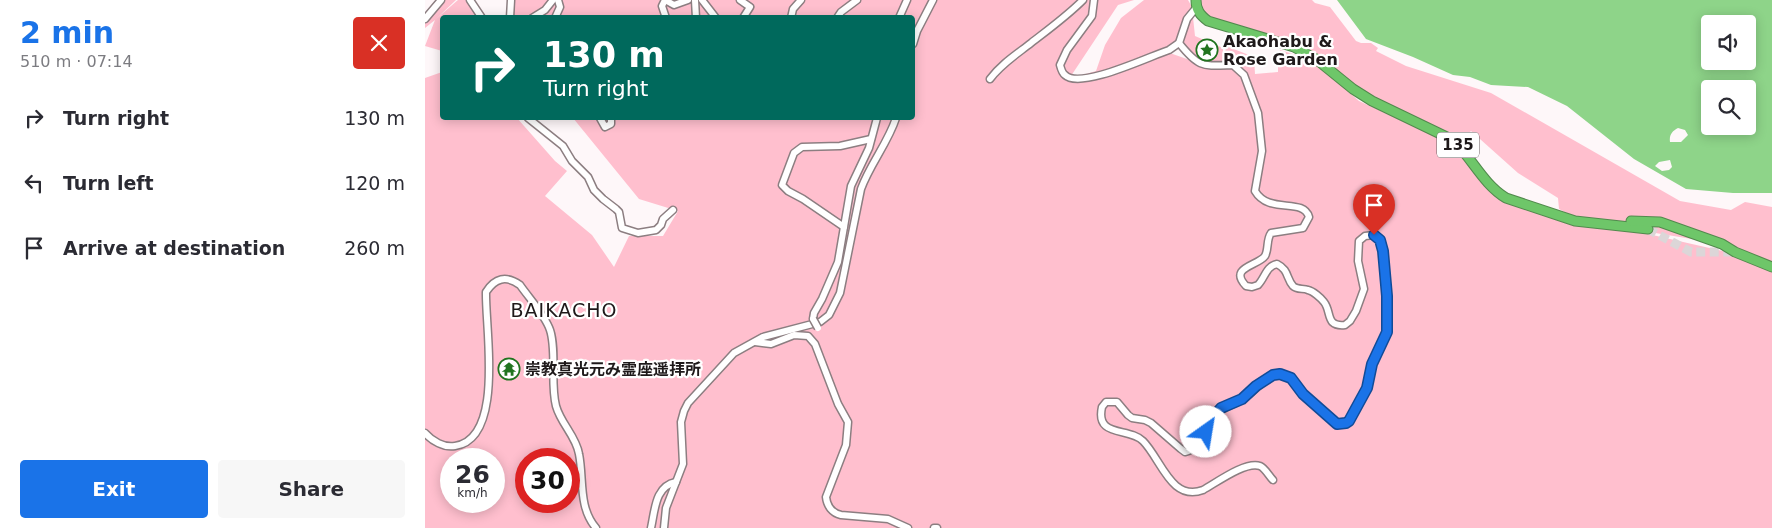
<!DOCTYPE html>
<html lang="en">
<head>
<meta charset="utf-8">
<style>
  body { margin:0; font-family:"DejaVu Sans","Noto Sans JP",sans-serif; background:#f7f7f7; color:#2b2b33; height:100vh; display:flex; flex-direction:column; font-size:19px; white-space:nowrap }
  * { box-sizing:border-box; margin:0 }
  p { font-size:16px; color:#7c7c81 }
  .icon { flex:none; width:28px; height:28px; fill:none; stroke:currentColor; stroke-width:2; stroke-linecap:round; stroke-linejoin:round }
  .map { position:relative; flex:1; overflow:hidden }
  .drawer { display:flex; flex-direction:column; background:#fff; width:425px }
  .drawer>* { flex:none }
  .top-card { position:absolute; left:15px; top:15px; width:475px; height:105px; border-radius:5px; box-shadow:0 2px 12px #0003; background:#00695c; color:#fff; overflow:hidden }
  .tools { position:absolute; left:1276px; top:15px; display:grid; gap:10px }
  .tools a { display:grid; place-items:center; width:55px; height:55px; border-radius:5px; background:#fff; box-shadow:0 2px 12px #0003; font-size:25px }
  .speed { position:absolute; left:15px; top:448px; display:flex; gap:10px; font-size:25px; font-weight:700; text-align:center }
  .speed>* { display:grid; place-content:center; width:65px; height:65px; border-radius:50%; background:#fff; box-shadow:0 2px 12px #0003; line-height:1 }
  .speed small { font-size:12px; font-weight:400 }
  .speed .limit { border:8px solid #d22; background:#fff; color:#111 }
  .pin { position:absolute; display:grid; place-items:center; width:42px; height:42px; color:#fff; margin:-51px -21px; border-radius:50% 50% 50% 0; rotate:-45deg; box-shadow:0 0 5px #0007 }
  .pin .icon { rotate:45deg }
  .me { position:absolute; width:55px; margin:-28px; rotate:32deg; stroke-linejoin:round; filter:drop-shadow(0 0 4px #0008) }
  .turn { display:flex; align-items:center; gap:18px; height:105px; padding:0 20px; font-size:22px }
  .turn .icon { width:65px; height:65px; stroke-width:2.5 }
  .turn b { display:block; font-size:35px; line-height:42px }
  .round { display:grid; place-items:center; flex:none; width:52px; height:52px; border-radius:5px; background:#f7f7f7 }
  .summary { display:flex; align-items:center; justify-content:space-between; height:85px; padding:0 20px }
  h1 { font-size:30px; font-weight:600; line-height:38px; color:#1a73e8 }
  .cta { display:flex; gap:10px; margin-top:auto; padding:10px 20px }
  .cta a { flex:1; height:58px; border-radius:5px; background:#1a73e8; color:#fff; font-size:20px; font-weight:600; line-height:58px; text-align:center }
  .cta a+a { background:#f7f7f7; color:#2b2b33 }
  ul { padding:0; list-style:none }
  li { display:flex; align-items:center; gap:15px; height:65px; padding:0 20px }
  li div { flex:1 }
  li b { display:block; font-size:19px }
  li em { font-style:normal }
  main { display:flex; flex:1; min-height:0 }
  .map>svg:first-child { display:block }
  .green { fill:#ffbfce; fill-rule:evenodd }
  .water { fill:#8ed489; fill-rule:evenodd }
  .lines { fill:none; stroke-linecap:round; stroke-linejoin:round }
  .highway-tunnel { stroke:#dcd6d8; stroke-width:9; stroke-dasharray:9 4.5; stroke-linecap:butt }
  .minor-casing { stroke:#8c7e81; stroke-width:9 }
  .highway-casing { stroke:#52894d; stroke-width:11 }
  .minor { stroke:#fff; stroke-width:6 }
  .highway { stroke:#6ec669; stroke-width:9 }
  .minor-bridge-casing { stroke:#8c7e81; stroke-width:9; stroke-linecap:butt }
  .minor-bridge { stroke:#fff; stroke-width:6 }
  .route-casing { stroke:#114b97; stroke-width:12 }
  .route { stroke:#1a73e8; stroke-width:9 }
  .labels { text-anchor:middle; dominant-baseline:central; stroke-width:4.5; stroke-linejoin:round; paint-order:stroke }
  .shield { fill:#fff; stroke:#625e5f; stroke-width:1 }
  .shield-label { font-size:15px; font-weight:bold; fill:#1e191a }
  .poi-label { font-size:16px; font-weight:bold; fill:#1e191a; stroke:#fff; text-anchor:start }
  .quarter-label { font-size:19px; letter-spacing:1px; fill:#1e191a; stroke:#fff }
</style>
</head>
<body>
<main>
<section class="drawer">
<div class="summary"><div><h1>2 min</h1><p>510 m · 07:14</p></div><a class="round" style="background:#d93025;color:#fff"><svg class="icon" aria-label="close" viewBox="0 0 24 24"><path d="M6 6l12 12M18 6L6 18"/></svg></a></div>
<ul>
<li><svg class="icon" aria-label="right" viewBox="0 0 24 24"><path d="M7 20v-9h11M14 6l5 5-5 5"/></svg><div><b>Turn right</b></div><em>130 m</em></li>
<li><svg class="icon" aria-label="left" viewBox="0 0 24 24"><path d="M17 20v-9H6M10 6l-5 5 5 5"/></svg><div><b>Turn left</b></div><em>120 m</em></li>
<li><svg class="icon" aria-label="arrive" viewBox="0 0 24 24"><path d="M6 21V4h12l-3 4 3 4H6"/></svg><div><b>Arrive at destination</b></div><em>260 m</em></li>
</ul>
<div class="cta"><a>Exit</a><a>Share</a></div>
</section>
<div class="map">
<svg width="1347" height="528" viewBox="0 0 1347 528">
  <rect width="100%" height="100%" fill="#fef7f9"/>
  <g class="green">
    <polygon points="19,0 31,0 11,19 33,0 47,0 57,17 18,18 17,51 0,46 10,20 0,28 0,20"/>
    <path d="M86 0H709L693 5 644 79 671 71 680 45 696 18 719 0H763L767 7 769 0H887L890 3 905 7 931 41 936 43H946L953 48 951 51 981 66 1066 93 1255 201 1306 210 1320 202 1347 207V263L1297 244 1188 226 1302 252 1347 268V528H0V78L17 72 18 118H92L130 161 142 171 120 196 167 235 189 267 204 236H238L253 211 214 199 148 118H488V18H85ZM767 8 798 22 869 47 958 106 1030 135 1037 140 1046 131 1093 173 1133 198 1134 209 1159 222 1155 225 1116 215 1071 193 1035 147 934 101 887 60 855 50 853 58V72L830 74 829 57 801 46 799 63H798V48L770 36ZM750 46 782 66 739 51 700 62ZM26 459H69V501H26ZM101 459H144V501H101Z"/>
  </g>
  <path class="water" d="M912 0H1347V193H1308L1261 189 1209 159 1142 106 1103 87 1066 85 1045 77 1028 75 988 57 941 39ZM1285 24H1322V61H1285ZM1285 89H1322V126H1285ZM1253 128 1260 130 1263 135 1256 142H1245C1244 135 1247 131 1253 128ZM1245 160 1247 167 1244 170 1237 171 1230 166 1234 162Z"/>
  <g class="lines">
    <polyline class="highway-tunnel" points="1223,229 1266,252 1310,252"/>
    <g class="minor-casing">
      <g id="minor">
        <polyline points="45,0 57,18"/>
        <polyline points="240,0 249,5 263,0"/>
        <polyline points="240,0 237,6 241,18"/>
        <polyline points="270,0 271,18"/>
        <polyline points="277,0 291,18"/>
        <polyline points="315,0 325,7 318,18"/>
        <path d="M669 0 667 16 642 50 635 65C636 69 637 73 640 75 655 90 725 56 744 50L754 43 762 19 771 8"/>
        <polyline points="85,18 86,0"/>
        <polyline points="107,18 120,10 128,0"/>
        <polyline points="130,18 135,7 133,0"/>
        <polyline points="366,18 368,9 376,0"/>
        <polyline points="412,18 416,12 432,0"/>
        <polyline points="474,18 482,0"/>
        <polyline points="0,19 16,0"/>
        <path d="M754 43C774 68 777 66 808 65L819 75 833 113 837 151 830 191C844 215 878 197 884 217L878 228 846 233C841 240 844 249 840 256 833 266 803 267 821 286L827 287 833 285C840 278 841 266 852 264 864 270 861 278 868 286 872 290 878 288 883 290 888 291 896 298 899 302 907 312 900 327 920 325L925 321 931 311 939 289 933 261 934 241 940 236 949 235 955 240 957 244 962 296V332L947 365 942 388 927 416 921 423 912 424 908 421C898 412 887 403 877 393 873 389 870 382 865 378 860 374 853 373 847 376 835 382 828 393 817 399 805 407 794 407 786 421 780 432 774 449 760 452L756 449 726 423 720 420 707 418 703 415 692 402H681L677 407C670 438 704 427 718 441 736 459 746 502 778 490 791 483 820 461 835 466 840 468 844 476 848 480"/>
        <polyline points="488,44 492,31 508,0"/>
        <path d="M565 79C576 64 592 54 606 43 624 29 642 16 658 0"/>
        <polyline points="103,118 138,146 147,161 163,177 169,190 178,199 191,209 194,212 197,228 213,233 231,230 236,225 238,219 248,210"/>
        <polyline points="175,118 180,127 186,124 186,118"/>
        <polyline points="419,227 378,199 363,191 357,185 369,153 377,147 415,146 446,139"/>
        <polyline points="388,319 389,313 397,299 413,262 426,186 444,148 452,118"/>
        <path d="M330 342 346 344 369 335 383 336 390 344 413 404 423 422 421 445 401 497C402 506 407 513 416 515L463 519 483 528"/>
        <path d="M0 433C7 441 19 448 30 446 80 439 60 328 61 292 70 278 81 275 95 285 104 298 120 315 125 330 132 351 125 383 131 406 136 424 151 436 154 454 159 479 153 507 171 528"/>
        <path d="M226 528C230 510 230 486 251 482"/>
        <path d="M239 528 241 508 258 464 256 422 259 411 263 403 309 353 338 337 395 322 404 315 415 293 436 189C445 164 463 143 471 118"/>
        <polyline points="509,528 512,528"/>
      </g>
    </g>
    <g class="highway-casing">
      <g id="highway">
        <path d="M771 0C771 10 775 15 783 21L869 47 891 59 928 89 947 101 1028 140C1047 158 1058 184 1081 198L1150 221 1223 229"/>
        <polyline points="1206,221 1235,222 1297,244 1310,252 1347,267"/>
      </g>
    </g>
    <use href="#minor" class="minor"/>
    <use href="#highway" class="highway"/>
    <g class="minor-bridge-casing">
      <polyline id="minor-bridge" points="388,319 393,328"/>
    </g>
    <use href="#minor-bridge" class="minor-bridge"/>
  </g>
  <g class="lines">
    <g class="route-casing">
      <polyline id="route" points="781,432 786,420 796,408 817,399 831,386 848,375 855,374 866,378 878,394 912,424 921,423 924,421 942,388 947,364 962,332 962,296 958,251 955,240 949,235"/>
    </g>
    <use href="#route" class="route"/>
  </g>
  <defs>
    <g id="sight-ring" transform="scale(1.125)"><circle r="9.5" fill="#fff" stroke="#21741f" stroke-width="1.5"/><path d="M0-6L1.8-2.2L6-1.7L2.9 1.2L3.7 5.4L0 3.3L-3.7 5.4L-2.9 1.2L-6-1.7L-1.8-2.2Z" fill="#21741f"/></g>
    <g id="temple-ring" transform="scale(1.125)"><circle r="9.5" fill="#fff" stroke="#21741f" stroke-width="1.5"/><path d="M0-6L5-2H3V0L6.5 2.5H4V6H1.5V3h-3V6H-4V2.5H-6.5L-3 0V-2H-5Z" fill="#21741f"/></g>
  </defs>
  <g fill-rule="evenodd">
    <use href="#sight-ring" x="782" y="50"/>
    <use href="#temple-ring" x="84" y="369"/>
  </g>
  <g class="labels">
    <rect class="shield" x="1012" y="132.5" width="42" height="25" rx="4"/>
    <g class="shield-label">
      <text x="1033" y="145">135</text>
    </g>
    <g class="poi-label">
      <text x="798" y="41">Akaohabu &amp;<tspan x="798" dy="18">Rose Garden</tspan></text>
      <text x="100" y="369">崇教真光元み霊座遥拝所</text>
    </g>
    <g class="quarter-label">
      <text x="139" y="310">BAIKACHO</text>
    </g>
  </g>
</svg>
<div class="tools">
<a><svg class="icon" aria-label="sound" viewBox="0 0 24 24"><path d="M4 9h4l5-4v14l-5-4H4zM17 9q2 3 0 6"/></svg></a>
<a><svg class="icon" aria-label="search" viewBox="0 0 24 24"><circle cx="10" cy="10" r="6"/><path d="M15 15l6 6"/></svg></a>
</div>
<div class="speed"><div>26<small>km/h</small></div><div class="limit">30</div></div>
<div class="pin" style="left:949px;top:235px;background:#d93025"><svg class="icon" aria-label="arrive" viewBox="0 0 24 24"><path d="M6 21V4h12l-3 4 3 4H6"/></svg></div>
<svg class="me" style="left:781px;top:432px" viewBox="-20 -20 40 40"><circle r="19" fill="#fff"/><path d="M0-13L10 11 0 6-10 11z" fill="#1a73e8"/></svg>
<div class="top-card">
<div class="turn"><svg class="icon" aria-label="right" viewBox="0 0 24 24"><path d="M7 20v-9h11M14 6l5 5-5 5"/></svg><div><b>130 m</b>Turn right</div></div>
</div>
</div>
</main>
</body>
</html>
